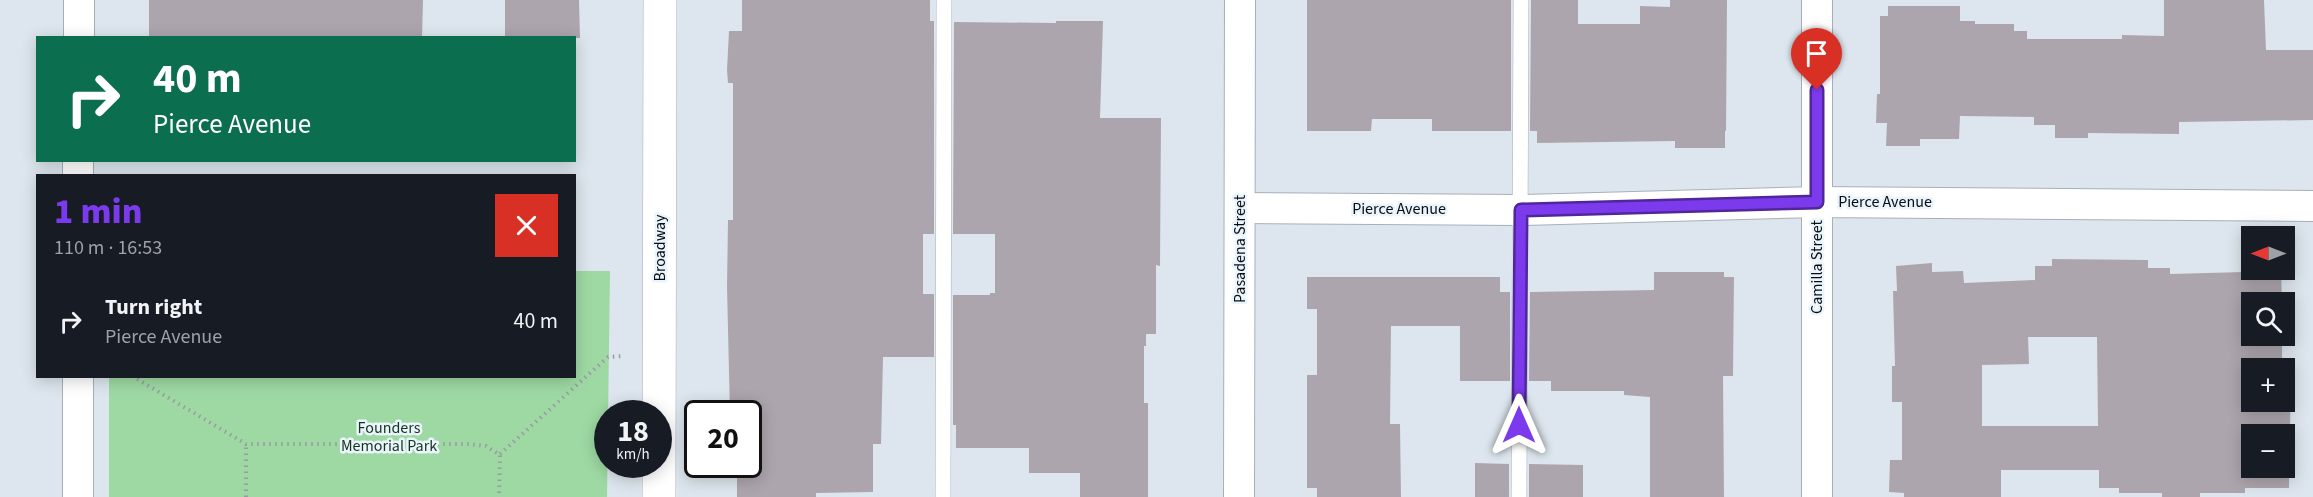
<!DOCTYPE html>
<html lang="en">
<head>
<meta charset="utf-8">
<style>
  body { margin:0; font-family:"Source Sans 3",sans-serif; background:#20242c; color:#f1f3f6; height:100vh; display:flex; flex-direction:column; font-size:22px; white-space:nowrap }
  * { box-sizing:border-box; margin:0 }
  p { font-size:20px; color:#9ea1a6 }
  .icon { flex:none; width:33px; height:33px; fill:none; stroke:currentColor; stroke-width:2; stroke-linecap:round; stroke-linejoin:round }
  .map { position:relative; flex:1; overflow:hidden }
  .sheet { position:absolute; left:36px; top:174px; width:540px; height:204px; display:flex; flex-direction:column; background:#171b24; border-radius:0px; box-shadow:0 3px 15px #0003 }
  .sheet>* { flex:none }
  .top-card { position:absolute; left:36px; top:36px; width:540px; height:126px; border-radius:0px; box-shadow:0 3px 15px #0003; background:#0b6e4f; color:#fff; overflow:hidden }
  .needle { width:39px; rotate:270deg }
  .controls { position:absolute; left:2241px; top:226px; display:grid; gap:12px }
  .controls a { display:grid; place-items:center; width:54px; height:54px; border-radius:0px; background:#171b24; box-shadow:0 3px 15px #0003; font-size:30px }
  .speed { position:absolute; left:594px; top:400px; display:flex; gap:12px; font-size:30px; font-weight:700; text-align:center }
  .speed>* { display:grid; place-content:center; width:78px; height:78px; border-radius:50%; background:#171b24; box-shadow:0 3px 15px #0003; line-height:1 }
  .speed small { font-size:15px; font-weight:400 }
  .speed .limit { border:3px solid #111; border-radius:9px; background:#fff; color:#111 }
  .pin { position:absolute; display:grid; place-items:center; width:51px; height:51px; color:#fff; margin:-62px -26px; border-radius:50% 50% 50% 0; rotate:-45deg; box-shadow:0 0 6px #0007 }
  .pin .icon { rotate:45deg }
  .me { position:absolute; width:66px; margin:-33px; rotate:0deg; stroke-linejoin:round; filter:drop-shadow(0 0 4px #0008) }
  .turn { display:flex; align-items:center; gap:21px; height:126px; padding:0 18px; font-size:27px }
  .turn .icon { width:78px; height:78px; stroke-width:2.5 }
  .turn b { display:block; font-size:42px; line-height:51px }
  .round { display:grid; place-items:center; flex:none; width:63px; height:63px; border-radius:0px; background:#20242c }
  .summary { display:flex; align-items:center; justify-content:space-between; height:102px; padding:0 18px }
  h1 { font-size:36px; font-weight:800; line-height:45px; color:#7c3aed }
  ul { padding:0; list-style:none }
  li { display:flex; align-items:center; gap:18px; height:90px; padding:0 18px }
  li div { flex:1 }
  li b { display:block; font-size:22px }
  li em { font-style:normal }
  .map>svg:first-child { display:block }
  .green { fill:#9ed9a3 }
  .building { fill:#ada5ad; fill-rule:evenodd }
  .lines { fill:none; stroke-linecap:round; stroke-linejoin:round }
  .lane-casing { stroke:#a7b0b8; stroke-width:16 }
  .street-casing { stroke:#a7b0b8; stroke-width:32 }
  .secondary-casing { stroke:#a7b0b8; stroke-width:34 }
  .path { stroke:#969da3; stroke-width:4; stroke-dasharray:1.5 4.5; stroke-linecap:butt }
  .lane { stroke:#fff; stroke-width:15 }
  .street { stroke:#fff; stroke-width:30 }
  .secondary { stroke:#fff; stroke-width:33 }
  .route-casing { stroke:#51269a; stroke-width:15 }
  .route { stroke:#7c3aed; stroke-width:10 }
  .labels { text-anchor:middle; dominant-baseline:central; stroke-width:5; stroke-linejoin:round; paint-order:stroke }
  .street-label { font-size:16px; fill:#0a0d10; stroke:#eaf4fc }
  .park-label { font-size:16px; fill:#15361a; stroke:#eaf4fc }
</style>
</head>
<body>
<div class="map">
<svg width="2313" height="497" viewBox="0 0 2313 497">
  <rect width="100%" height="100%" fill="#dde6ee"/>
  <polygon class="green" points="575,271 610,271 607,497 109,497 109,377 574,376"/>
  <g class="building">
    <polygon points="149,0 423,0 422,38 149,37"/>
    <polygon points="505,0 579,0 580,38 505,38"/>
    <polygon points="742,0 930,0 930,21 934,21 934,234 923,234 923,294 934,294 934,357 883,357 881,444 873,444 873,492 816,493 816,497 737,497 737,465 748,465 748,414 730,414 727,287 728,220 733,220 733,83 728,83 727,70 729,31 742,31"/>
    <polygon points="1307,0 1511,0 1511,131 1432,131 1432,119 1372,119 1371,131 1307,131"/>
    <polygon points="1531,0 1578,0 1578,24 1640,24 1640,6 1670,7 1670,0 1727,0 1726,131 1725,131 1725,148 1675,148 1675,141 1537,143 1537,131 1530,131"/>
    <polygon points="2164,0 2264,0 2266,50 2313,50 2313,120 2179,122 2179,134 2088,133 2088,138 2055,138 2055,125 2034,125 2034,117 1960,116 1959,139 1920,139 1920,146 1886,146 1887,123 1876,123 1877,94 1880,94 1880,16 1888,16 1888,6 1960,6 1960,21 1975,21 1975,24 2014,24 2014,31 2027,31 2027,39 2122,39 2122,35 2164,36"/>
    <polygon points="1056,21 1103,21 1100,118 1161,118 1160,266 1156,265 1156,334 1146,334 1146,346 1144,346 1144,403 1148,403 1148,497 1080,497 1080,473 1029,473 1029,448 956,448 956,425 953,425 953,295 990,295 990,293 995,293 995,234 953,234 954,22 1056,23"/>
    <path d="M2052 259 2148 260V268H2170V274L2281 271 2282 303H2252V336H2282V369H2252V402H2284V373H2291L2289 488H2245V493H2200V497H2162V493H2119V488H2099V470H2001V497H1904V493L1889 492 1890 460H1902V402H1892V366H1895L1893 291H1897L1896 266 1932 263V272L1963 271 1964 283 2035 280V266H2052ZM2028 337H2097L2098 426H1982V365L2029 364ZM2252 435H2284V468H2252Z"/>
    <polygon points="1654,272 1724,272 1724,277 1734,277 1733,376 1723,376 1724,497 1650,497 1650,397 1624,395 1624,391 1551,391 1551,381 1529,381 1530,292 1654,290"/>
    <polygon points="1307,277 1500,277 1500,292 1510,292 1510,381 1460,381 1460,326 1391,326 1390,424 1400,424 1401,497 1317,497 1317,488 1307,488 1307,375 1317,375 1317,309 1307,309"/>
    <polygon points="1475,463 1509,464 1509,497 1475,497"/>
    <polygon points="1529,464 1583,465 1583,497 1529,497"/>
  </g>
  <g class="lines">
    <g class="lane-casing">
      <g id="lane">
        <polyline points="943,497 944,0"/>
        <polyline points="1519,497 1521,0"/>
      </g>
    </g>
    <g class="street-casing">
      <g id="street">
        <polyline points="79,38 79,0"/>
        <polyline points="78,176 78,160"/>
        <polyline points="1241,208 1521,210 1817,202 2313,206"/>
        <polyline points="78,497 78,376"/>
        <polyline points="1239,497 1240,0"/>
        <polyline points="1817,497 1817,0"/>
      </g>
    </g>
    <g class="secondary-casing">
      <polyline id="secondary" points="659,497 660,0"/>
    </g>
    <g class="path">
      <polyline points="132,376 246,444 470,444 486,446 500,455 499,497"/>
      <polyline points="500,454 608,357 623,356"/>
      <polyline points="246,497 246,444"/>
    </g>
    <use href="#lane" class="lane"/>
    <use href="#street" class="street"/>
    <use href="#secondary" class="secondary"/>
  </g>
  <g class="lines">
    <g class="route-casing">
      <polyline id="route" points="1519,425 1521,210 1817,202 1817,90"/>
    </g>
    <use href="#route" class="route"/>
  </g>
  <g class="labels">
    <g class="street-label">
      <text x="1885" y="202">Pierce Avenue</text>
      <text x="1399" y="209">Pierce Avenue</text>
      <text transform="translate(660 248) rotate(-90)">Broadway</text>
      <text transform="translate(1240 249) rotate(-90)">Pasadena Street</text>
      <text transform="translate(1817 267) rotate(-90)">Camilla Street</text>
    </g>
    <g class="park-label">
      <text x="389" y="428">Founders<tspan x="389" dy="18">Memorial Park</tspan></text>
    </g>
  </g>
</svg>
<div class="controls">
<a><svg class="needle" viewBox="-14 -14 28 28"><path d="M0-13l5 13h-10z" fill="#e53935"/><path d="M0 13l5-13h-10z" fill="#9ea1a6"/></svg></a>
<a><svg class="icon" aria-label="search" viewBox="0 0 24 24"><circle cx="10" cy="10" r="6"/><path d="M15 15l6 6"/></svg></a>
<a>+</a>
<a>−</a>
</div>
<div class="speed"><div>18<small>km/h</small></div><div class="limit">20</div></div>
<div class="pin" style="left:1817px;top:90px;background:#d93025"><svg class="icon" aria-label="arrive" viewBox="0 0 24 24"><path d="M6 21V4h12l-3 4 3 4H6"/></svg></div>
<svg class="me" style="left:1519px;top:425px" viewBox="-20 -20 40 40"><path d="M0-17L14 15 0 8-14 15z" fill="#7c3aed" stroke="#fff" stroke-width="4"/></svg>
<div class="top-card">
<div class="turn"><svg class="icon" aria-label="right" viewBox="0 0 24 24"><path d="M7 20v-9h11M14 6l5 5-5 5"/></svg><div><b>40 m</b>Pierce Avenue</div></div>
</div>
<section class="sheet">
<div class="summary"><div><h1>1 min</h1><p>110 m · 16:53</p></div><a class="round" style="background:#d93025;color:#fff"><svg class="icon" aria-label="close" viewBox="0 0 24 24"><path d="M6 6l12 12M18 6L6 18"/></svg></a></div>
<ul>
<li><svg class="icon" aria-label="right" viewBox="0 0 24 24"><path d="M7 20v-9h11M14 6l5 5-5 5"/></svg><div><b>Turn right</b><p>Pierce Avenue</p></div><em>40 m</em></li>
</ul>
</section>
</div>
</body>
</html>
